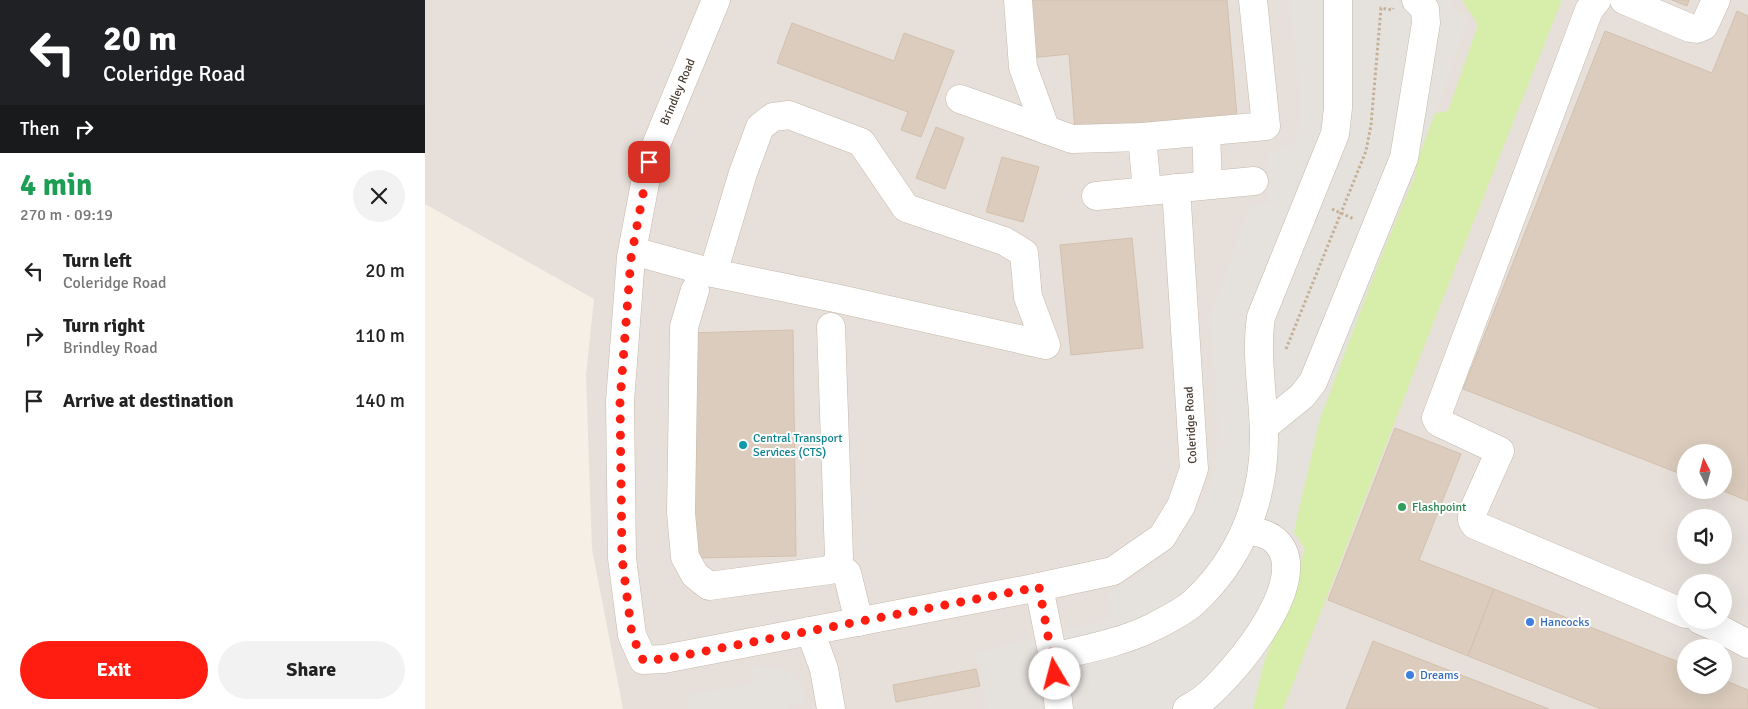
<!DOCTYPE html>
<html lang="en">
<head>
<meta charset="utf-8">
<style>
  body { margin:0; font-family:Signika,sans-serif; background:#f2f2f2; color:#222; height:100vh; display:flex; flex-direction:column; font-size:19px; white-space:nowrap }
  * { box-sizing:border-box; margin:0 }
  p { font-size:16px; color:#767676 }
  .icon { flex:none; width:28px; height:28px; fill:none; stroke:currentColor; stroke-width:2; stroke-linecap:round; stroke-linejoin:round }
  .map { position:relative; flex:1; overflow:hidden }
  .sheet { display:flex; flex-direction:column; background:#fff; width:425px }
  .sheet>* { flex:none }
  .hud { background:#202124; color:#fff; overflow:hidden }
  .needle { width:32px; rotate:354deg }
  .controls { position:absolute; left:1252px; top:444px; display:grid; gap:10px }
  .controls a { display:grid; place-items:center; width:55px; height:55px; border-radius:50%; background:#fff; box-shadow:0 5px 20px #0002; font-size:25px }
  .pin { position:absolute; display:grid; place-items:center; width:42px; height:42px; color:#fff; margin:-21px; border-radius:10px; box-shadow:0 2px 8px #0006 }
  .me { position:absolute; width:55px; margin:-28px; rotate:352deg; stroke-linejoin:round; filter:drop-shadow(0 0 4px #0008) }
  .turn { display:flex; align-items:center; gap:18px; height:105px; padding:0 20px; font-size:22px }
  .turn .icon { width:65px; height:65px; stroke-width:2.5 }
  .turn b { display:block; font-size:35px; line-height:42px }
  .then { display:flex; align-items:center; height:48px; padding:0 20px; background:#0003; gap:10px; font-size:19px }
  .round { display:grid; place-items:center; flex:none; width:52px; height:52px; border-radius:26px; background:#f2f2f2 }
  .head { display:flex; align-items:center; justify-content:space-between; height:85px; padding:0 20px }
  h1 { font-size:30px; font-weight:700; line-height:38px; color:#1e9e55 }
  .primary-button { display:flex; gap:10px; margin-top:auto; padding:10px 20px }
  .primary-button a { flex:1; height:58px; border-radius:30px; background:#ff1d12; color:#fff; font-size:20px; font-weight:700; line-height:58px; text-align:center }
  .primary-button a+a { background:#f2f2f2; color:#222 }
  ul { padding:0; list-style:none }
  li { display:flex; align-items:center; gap:15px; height:65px; padding:0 20px }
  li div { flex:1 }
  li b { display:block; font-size:19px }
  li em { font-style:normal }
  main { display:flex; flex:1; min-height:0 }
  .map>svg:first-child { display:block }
  .industrial { fill:#e7e0da; fill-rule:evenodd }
  .green { fill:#d6eea9 }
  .parking { fill:#e5e2de }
  .building { fill:#dbccbd; stroke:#d3c0ac }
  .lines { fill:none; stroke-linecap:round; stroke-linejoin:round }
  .minor-casing { stroke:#c4b8aa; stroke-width:29 }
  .path { stroke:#c5b096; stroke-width:3; stroke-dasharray:2.5 2.5; stroke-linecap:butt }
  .minor { stroke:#fff; stroke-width:28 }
  .route { stroke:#ff1d12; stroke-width:9; stroke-dasharray:0 16.2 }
  .culture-dot { fill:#0f9aa8; stroke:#fff; stroke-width:2 }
  .leisure-dot { fill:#2e9e5b; stroke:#fff; stroke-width:2 }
  .shop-dot { fill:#3f7fe0; stroke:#fff; stroke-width:2 }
  .labels { text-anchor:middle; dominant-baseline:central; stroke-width:4; stroke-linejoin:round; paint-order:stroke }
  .street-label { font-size:12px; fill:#483e34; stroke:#fff }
  .culture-label { font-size:12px; fill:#0d838f; stroke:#fff; text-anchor:start }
  .leisure-label { font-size:12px; fill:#27864d; stroke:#fff; text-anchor:start }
  .shop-label { font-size:12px; fill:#366cbe; stroke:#fff; text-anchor:start }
</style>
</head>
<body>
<main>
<section class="sheet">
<div class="hud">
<div class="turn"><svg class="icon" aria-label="left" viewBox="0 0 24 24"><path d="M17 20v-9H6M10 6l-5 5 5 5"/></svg><div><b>20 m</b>Coleridge Road</div></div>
<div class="then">Then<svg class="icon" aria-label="right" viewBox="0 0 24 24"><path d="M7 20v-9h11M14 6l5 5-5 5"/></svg></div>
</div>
<div class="head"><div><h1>4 min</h1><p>270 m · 09:19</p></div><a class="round"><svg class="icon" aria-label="close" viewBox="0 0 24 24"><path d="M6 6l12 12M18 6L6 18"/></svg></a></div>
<ul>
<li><svg class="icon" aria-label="left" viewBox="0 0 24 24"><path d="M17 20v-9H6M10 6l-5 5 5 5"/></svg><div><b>Turn left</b><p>Coleridge Road</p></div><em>20 m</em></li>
<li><svg class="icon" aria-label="right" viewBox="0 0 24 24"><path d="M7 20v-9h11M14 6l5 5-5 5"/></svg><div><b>Turn right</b><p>Brindley Road</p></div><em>110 m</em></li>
<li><svg class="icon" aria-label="arrive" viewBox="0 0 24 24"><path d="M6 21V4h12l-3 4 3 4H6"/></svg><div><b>Arrive at destination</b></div><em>140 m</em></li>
</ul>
<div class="primary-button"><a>Exit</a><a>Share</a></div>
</section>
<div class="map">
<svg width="1323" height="709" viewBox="0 0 1323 709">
  <rect width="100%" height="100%" fill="#f5efe6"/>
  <path class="industrial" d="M0 0H1323V709H198L167 549 161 375 169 299 0 204ZM1261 452H1299V490H1261ZM1261 518H1299V555H1261ZM1261 582H1299V620H1261ZM1261 648H1299V685H1261Z"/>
  <polygon class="green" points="1037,0 1137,0 1009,321 858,709 820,709 864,599 880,549 853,507 894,403 990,176 998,116 1023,111 1053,25"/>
  <g class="parking">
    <polygon points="865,0 1025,0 1027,11 1043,14 1012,108 895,419 828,709 562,709 550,654 688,618 684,593 725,569 761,530 788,481 794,431 786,317 824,208 845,203 842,157 871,140 877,110"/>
    <polygon points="328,667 355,669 372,677 380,703 361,706 362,709 264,709 262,696 304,688 328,685"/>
  </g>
  <g class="building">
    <polygon points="600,0 802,0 812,116 650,130 644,54 605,58"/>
    <polygon points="1247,0 1264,0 1262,6"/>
    <polygon points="1312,11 1323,16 1323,501 1296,490 1299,490 1299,452 1261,452 1261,476 1038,389 1180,31 1287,73"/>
    <polygon points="367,23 469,61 479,33 529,51 496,137 476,130 483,112 352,63"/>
    <polygon points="511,127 539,138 520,189 491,178"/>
    <polygon points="577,157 614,167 598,222 561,212"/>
    <polygon points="707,238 718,348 646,355 635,245"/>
    <polygon points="368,330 371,556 269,558 264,333"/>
    <polygon points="970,428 1036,454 994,560 1069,589 1043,656 903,600"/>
    <polygon points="1069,589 1261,665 1261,685 1299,685 1299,680 1323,690 1323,709 1176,709 1043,656"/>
    <polygon points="948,641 1124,709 921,709"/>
    <polygon points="551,669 555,686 471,702 468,685"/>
  </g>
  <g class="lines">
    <g class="minor-casing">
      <g id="minor">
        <polyline points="291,0 224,162 206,257 195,401 197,558 207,635 218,660 239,659 614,587 688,571 737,537 756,506 769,469 751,188"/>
        <polyline points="593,0 598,67 621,130"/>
        <path d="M1172 0 1164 10 1011 418 1013 422 1075 451 1049 509C1047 515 1045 520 1050 525L1261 614"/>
        <polyline points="1199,0 1265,28 1272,29 1279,26 1291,0"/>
        <polyline points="535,99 647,139 717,137 841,126 828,0"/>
        <polyline points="781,132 783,185"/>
        <polyline points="717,137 722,191"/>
        <polyline points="671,196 829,181"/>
        <polyline points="208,251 288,273 410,298 621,345 603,297 599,253 579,241 481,208 436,142 364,115 348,117 335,127 318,173 288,273"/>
        <polyline points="270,290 259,327 256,513 260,557 270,575 284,586 405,570 411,565 414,557 406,327"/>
        <polyline points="839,427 877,396 888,382 979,158 1001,23 1000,9 991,0"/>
        <polyline points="411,565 422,573 434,622"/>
        <path d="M614 587 628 657C660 649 695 643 726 628 738 622 758 612 768 603 815 560 839 501 839 438 839 397 830 357 836 317L910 134 913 108V0"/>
        <polyline points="1275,620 1293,628 1323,644"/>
        <polyline points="385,631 399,669 406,709"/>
        <polyline points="628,657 634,709"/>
        <path d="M762 709C767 706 773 703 778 699 808 675 895 573 847 538 841 533 829 532 822 529"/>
      </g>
    </g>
    <g class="path">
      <polyline points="907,209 929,219"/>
      <polyline points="861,349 941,151 946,125 956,8 967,10 968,8"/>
    </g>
    <use href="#minor" class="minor"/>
  </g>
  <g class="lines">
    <polyline class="route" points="224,162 206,258 195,401 197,558 207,635 218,660 239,659 614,587 630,674"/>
  </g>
  <circle class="culture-dot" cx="318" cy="445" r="5"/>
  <circle class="leisure-dot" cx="977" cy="507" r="5"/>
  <g class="shop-dot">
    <circle cx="1105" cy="622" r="5"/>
    <circle cx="985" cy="675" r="5"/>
  </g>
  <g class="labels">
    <g class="street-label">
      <text transform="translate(253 92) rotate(-67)">Brindley Road</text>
      <text transform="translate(766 425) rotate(-93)">Coleridge Road</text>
    </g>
    <g class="culture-label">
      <text x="328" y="438">Central Transport<tspan x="328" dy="14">Services (CTS)</tspan></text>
    </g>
    <g class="leisure-label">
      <text x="987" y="507">Flashpoint</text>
    </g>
    <g class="shop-label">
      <text x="1115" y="622">Hancocks</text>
      <text x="995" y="675">Dreams</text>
    </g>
  </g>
</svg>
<div class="controls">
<a><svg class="needle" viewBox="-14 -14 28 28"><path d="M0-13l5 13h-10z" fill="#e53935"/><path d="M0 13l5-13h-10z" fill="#767676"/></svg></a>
<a><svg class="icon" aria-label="sound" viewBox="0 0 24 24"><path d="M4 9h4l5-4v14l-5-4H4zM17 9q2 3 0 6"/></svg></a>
<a><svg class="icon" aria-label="search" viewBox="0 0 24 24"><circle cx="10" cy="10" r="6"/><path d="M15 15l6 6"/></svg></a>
<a><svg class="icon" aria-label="layers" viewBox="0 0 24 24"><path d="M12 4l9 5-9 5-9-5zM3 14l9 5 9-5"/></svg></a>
</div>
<div class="pin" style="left:224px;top:162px;background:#d93025"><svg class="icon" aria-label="arrive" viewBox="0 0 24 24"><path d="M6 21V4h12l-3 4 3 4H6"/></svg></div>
<svg class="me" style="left:630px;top:674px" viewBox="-20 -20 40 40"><circle r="19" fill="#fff"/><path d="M0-13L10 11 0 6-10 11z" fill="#ff1d12"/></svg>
</div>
</main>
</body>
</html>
